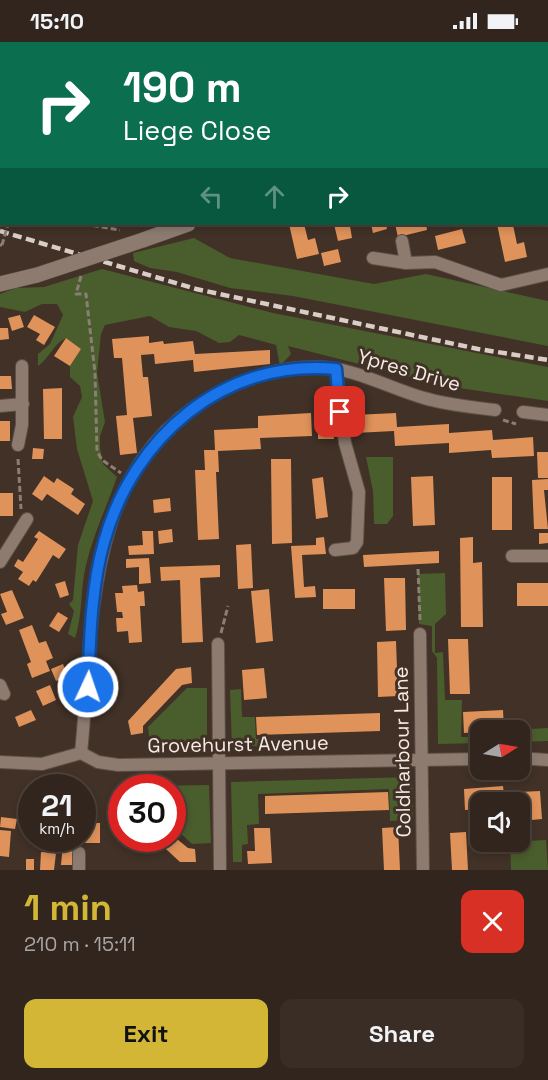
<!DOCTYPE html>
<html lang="en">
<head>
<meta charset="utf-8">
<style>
  body { margin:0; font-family:"Space Grotesk",sans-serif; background:#392d26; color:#f1f3f6; height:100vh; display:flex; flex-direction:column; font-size:22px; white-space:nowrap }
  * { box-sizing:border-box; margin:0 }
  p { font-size:20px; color:#a8a5a4 }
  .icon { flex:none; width:33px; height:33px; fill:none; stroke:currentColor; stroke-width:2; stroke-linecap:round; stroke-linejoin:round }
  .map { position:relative; height:828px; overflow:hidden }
  .side { display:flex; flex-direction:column; background:#31251d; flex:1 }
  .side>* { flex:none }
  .guide { position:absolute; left:0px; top:0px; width:549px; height:183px; box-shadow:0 3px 9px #0003,0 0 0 2px #4c423b; background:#0b6e4f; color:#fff; overflow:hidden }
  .needle { width:39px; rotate:79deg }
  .fabs { position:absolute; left:470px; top:678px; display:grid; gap:12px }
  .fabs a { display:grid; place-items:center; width:60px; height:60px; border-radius:12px; background:#31251d; box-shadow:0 3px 9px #0003,0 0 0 2px #4c423b; font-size:30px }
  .speed { position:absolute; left:18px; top:732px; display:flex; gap:12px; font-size:30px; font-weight:700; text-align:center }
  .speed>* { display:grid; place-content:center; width:78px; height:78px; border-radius:50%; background:#31251d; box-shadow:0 3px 9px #0003,0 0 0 2px #4c423b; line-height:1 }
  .speed small { font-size:15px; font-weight:400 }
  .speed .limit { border:9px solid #d22; background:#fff; color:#111 }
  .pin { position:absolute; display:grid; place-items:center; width:51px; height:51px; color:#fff; margin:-26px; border-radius:12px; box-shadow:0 3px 9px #0006 }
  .me { position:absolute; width:66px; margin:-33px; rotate:3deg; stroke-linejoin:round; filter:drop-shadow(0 0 4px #0008) }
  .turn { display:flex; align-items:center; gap:21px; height:126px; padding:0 24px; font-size:27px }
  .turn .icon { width:78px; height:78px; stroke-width:2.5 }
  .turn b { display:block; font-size:42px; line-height:51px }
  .lanes { display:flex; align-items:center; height:57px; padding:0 24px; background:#0003; justify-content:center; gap:30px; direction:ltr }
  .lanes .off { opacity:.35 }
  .round { display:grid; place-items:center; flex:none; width:63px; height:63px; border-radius:12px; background:#392d26 }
  .summary { display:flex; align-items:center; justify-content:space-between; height:102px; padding:0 24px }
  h1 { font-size:36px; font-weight:600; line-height:45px; color:#d3b635 }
  .button { display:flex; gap:12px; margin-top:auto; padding:12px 24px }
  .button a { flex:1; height:69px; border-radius:12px; background:#d3b635; color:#111; font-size:24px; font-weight:600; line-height:69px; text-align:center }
  .button a+a { background:#392d26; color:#f1f3f6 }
  .status { display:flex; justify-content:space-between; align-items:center; height:42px; padding:0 30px; background:#31251d; direction:ltr }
  .status svg { height:16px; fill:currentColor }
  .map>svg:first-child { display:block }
  .green { fill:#4a5d2d }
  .building { fill:#df925a }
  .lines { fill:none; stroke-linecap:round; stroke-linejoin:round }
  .minor-casing { stroke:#5d5047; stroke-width:14 }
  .tertiary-casing { stroke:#5d5047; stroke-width:16 }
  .path { stroke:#8b7e75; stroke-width:3; stroke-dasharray:6 3; stroke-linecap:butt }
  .minor { stroke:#8d7b70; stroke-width:12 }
  .tertiary { stroke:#8d7b70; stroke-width:15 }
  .rail { stroke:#d9cec6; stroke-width:4.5; stroke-dasharray:9 4.5; stroke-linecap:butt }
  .tertiary-bridge-casing { stroke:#5d5047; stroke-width:16; stroke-linecap:butt }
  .path-bridge { stroke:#8b7e75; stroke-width:3; stroke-dasharray:6 3; stroke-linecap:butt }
  .tertiary-bridge { stroke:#8d7b70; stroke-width:15 }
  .route-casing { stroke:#114b97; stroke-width:15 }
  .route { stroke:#1a73e8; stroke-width:10 }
  .labels { text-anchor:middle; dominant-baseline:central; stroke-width:6; stroke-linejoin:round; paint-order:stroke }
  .street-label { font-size:20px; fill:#f6ece5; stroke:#413127 }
</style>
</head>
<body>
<div class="status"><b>15:10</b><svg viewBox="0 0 49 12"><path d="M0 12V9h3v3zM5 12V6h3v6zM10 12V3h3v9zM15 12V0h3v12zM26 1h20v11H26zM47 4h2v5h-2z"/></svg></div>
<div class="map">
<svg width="548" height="828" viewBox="0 0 548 828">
  <rect width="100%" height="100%" fill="#413127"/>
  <g class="green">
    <polygon points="194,196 230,216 374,242 426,232 548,259 548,304 293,254 230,246 177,230 150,226 134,219 133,211"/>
    <path d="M102 227 273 271 548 325V359L446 344 288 304 291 312 280 324 276 303 239 293 230 300 219 301 196 289 169 285 150 274 105 283 101 292 97 331 105 380 100 394V406L103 422 117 435C107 464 93 493 86 523 80 547 83 573 75 596L68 592 74 569 69 562 73 558 78 503 93 459 77 407 73 375 82 355 80 344 70 335V324L81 307 66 296C52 303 50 316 38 324V312L50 302 63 273 57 262H42L25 270 0 265V252L16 246 44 245Z"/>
    <polygon points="366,415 393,415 393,474 387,482 374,482 373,449"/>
    <polygon points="445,531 446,572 435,582 435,611 443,610 445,658 462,658 461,695 480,695 480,701 438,702 437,616 432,609 432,584 419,582 418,532"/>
    <polygon points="187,646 207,646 207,703 150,704 148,685"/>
    <polygon points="241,647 242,675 255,675 256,697 285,697 285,703 232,705 230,648"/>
    <polygon points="548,686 548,699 519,700 519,688 513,688"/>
    <polygon points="412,735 413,778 390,779 389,747 258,752 259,782 247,783 248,802 242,803 242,820 233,820 231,740"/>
    <polygon points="209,743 211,801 192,802 173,784 172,746 152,744"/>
    <polygon points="546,798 548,828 511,828 510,800"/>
  </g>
  <g class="building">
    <polygon points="289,182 304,182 308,198 315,196 319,212 297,217"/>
    <polygon points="334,182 358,182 350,184 352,196 338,199"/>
    <polygon points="371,182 386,182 387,187 373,191"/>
    <polygon points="395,182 426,182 427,188 398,195"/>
    <polygon points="497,182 517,182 513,183 517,202 524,200 527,215 505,220"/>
    <polygon points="462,187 466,201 438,208 435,194"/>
    <polygon points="338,207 341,220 324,224 321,211"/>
    <polygon points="20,273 24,285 12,289 8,276"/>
    <polygon points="34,273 55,285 44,303 36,298 40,292 27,285"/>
    <polygon points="0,286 8,286 9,297 0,298"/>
    <polygon points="149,294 149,301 163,299 164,302 193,299 195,312 270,308 270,322 194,330 193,318 155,322 154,312 141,313 143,335 148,335 152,374 133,376 137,411 120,413 116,374 127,373 122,316 114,316 112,297"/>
    <polygon points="66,296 81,307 70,324 54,314"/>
    <polygon points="0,334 11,334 12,347 0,347"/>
    <polygon points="62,346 62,397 44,397 43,347"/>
    <polygon points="311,371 312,394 260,396 261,407 218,409 219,430 216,430 219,497 198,498 195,428 205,428 204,408 215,408 214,388 258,386 258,374"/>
    <polygon points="396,371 397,385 449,382 449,391 492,388 493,398 533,395 534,414 492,416 491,408 449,411 449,401 395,404 394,389 355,391 354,373"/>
    <polygon points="318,375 330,375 334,397 318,397"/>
    <rect x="0" y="379" width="10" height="20"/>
    <polygon points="33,406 44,407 43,417 32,417"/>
    <polygon points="537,410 548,410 548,436 538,436"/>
    <polygon points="271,417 291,417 292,501 272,502"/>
    <polygon points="44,434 54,441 57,436 74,447 71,452 85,462 78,473 47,452 42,459 32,452"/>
    <polygon points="433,434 435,483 413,484 411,435"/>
    <polygon points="323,435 328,475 316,477 312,437"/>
    <rect x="492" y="435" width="20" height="53"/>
    <polygon points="548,437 548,448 544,448 548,487 534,487 532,438"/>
    <rect x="0" y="451" width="13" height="23"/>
    <polygon points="170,456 171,469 154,471 153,458"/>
    <polygon points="172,487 173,500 159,502 158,489"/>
    <polygon points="39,489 66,507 59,517 53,513 36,540 33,538 29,544 18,537 23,530 14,524 18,517 23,520 38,497 34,495"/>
    <polygon points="142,489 153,489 154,512 129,513 128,504 143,503"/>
    <polygon points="539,491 548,491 548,501 539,502"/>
    <polygon points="324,495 326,512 302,513 304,545 315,544 316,555 295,556 291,504 316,503 316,496"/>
    <polygon points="473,495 473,521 482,520 483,585 461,585 460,496"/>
    <polygon points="251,502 253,546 238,547 236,503"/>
    <polygon points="439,509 439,521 364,525 363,513"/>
    <polygon points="149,516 151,541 139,542 139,525 126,526 126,517"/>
    <polygon points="220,523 220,535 200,536 203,600 182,601 180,538 161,539 160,525"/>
    <polygon points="384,536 405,536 406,588 386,589"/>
    <polygon points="65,539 69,553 60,556 55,542"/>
    <rect x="517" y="541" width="31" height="23"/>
    <polygon points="137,543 138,550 144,549 145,564 140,564 142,600 129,601 128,589 117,590 116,576 123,576 122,570 117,570 115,551 123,551 122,544"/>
    <polygon points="269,547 273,599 256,601 251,549"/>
    <rect x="323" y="547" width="32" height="20"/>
    <polygon points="12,548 24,576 6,583 1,572 7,570 0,552"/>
    <polygon points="58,570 68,576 59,590 49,584"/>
    <polygon points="32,583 39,601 46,599 53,616 46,619 50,629 32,636 27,622 31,620 19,588"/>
    <polygon points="448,597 468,597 470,652 450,652"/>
    <polygon points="396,599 398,654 378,655 377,600"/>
    <polygon points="63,622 68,634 56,639 51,627"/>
    <polygon points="191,625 192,641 182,643 143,684 143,691 131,693 128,679 176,627"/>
    <polygon points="264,626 267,656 244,658 242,628"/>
    <polygon points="50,643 56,658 43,664 36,649"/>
    <polygon points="31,668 36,678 19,685 15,675"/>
    <polygon points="503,668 504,688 464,691 463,670"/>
    <polygon points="380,671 380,689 257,693 256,675"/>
    <polygon points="503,744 505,760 480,760 480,767 465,768 464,747"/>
    <polygon points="540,749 542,777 521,779 519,750"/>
    <polygon points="388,750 389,768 265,772 265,754"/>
    <polygon points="1,775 17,777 15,787 0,785"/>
    <polygon points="82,781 100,781 100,801 78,801 79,796 82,796"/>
    <polygon points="398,785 400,828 384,828 382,786"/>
    <polygon points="254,786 270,786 272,821 248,822 247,809 255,809"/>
    <polygon points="0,788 11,789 9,815 0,814"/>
    <polygon points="466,790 468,828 452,828 450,791"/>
    <polygon points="172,793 188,806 195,807 196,820 180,820 154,796 172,796"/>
    <polygon points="63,801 75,802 73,823 61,823"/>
    <polygon points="41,810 56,811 54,828 40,828"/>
    <rect x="26" y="817" width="8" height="11"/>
  </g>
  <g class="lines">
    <g class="minor-casing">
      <g id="minor">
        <polyline points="506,0 508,2"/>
        <polyline points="548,155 548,157"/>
        <polyline points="402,199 406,221"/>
        <polyline points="373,216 406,221 435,220 501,243 548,232"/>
        <polyline points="0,364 23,362"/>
        <polyline points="523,370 548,373"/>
        <polyline points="18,403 22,383 22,324"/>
        <polyline points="335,508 353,506 357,500 359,450 345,401 336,327"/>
        <polyline points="512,514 548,514"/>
        <polyline points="0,520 27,477"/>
        <polyline points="420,592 423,828"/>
        <polyline points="218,602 220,828"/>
        <polyline points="0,643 4,652"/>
        <path d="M81 711C94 584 82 426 212 354 242 337 280 325 315 325 354 325 388 346 424 356 447 363 472 365 495 368"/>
        <polyline points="519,716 548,718"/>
        <polyline points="0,720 42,722 81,711 98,720 118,723 480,717"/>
        <polyline points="79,828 79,811"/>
      </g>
    </g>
    <g class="tertiary-casing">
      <g id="tertiary">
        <polyline points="524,2 526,0"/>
        <polyline points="143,198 188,182"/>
        <polyline points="0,242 37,233"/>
      </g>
    </g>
    <g class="path">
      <polyline points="251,0 252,2"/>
      <polyline points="487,0 487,2"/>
      <polyline points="0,166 2,166"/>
      <polyline points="0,172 2,173"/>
      <polyline points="84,182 120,188"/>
      <polyline points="0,203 2,203"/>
      <polyline points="81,234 76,252 86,252 95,331 97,409 102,418 121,431"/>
      <polyline points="503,378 516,382"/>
      <polyline points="18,417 21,467"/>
      <polyline points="418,527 420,578"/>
      <polyline points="221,591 228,564"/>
    </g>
    <use href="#minor" class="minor"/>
    <use href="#tertiary" class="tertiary"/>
    <polyline class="rail" points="0,189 196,247 478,307 548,318"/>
    <g class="tertiary-bridge-casing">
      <polyline id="tertiary-bridge" points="37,233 143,198"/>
    </g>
    <polyline class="path-bridge" points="2,203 8,182"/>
    <use href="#tertiary-bridge" class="tertiary-bridge"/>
  </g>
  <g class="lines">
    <g class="route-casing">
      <path id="route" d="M88 645C90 597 91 546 104 500 133 395 224 316 336 327L340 370"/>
    </g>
    <use href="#route" class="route"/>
  </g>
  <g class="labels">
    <g class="street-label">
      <text transform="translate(409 328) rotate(16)">Ypres Drive</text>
      <text transform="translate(238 702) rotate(-1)">Grovehurst Avenue</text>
      <text transform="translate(402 710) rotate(-91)">Coldharbour Lane</text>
    </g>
  </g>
</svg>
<div class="fabs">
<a><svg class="needle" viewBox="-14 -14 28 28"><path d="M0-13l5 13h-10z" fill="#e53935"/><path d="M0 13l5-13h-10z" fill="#a8a5a4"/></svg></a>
<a><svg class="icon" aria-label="sound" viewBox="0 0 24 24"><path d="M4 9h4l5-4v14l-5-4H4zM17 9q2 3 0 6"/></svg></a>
</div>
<div class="speed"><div>21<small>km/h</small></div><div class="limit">30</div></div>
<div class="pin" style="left:340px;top:370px;background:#d93025"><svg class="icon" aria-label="arrive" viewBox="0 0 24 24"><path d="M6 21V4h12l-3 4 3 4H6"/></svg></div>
<svg class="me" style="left:88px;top:645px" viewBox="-20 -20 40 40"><circle r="17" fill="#1a73e8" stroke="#fff" stroke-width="3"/><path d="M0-11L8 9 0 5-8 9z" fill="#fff"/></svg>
<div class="guide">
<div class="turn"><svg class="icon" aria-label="right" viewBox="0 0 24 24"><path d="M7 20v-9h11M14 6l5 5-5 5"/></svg><div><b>190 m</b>Liege Close</div></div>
<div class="lanes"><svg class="icon off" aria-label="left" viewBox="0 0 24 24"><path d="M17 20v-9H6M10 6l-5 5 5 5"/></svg><svg class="icon off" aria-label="ahead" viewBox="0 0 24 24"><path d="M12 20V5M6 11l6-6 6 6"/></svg><svg class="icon" aria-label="right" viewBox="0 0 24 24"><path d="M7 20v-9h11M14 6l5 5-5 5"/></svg></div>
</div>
</div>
<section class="side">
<div class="summary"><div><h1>1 min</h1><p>210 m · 15:11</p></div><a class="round" style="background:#d93025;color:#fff"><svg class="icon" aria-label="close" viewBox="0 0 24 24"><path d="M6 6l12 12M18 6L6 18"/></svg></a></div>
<div class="button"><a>Exit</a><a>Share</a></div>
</section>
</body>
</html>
